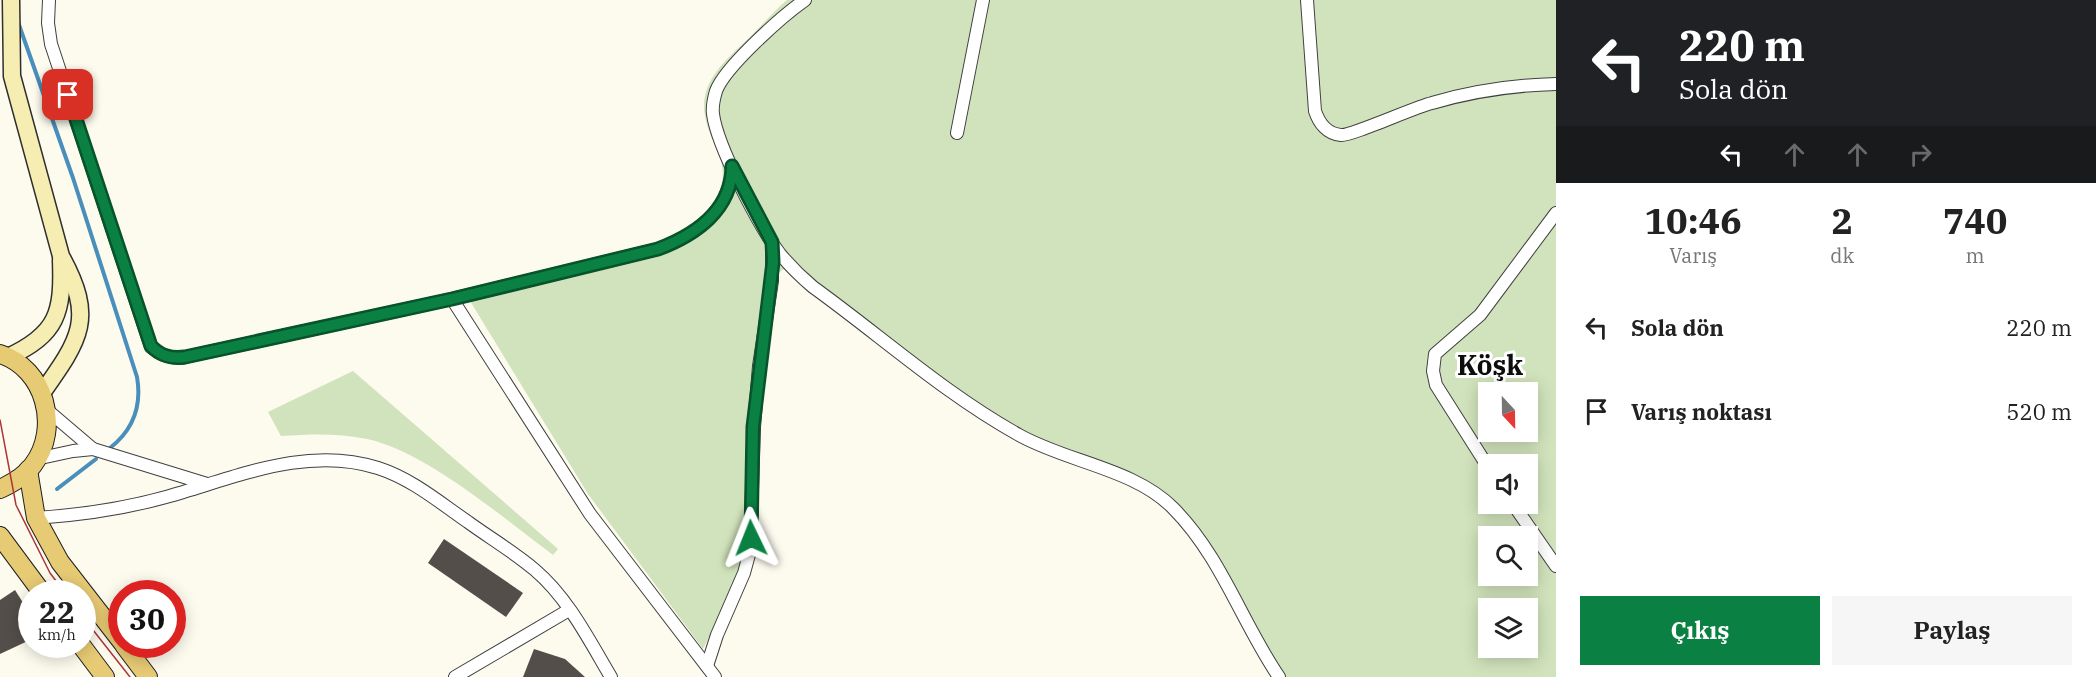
<!DOCTYPE html>
<html lang="tr">
<head>
<meta charset="utf-8">
<style>
  body { margin:0; font-family:"IBM Plex Serif",serif; background:#f6f6f6; color:#222; height:100vh; display:flex; flex-direction:column; font-size:22px; white-space:nowrap }
  * { box-sizing:border-box; margin:0 }
  p { font-size:20px; color:#767676 }
  .icon { flex:none; width:33px; height:33px; fill:none; stroke:currentColor; stroke-width:2; stroke-linecap:round; stroke-linejoin:round }
  .map { position:relative; flex:1; overflow:hidden }
  .side { display:flex; flex-direction:column; background:#fff; width:540px }
  .side>* { flex:none }
  .banner { background:#202124; color:#fff; overflow:hidden }
  .needle { width:39px; rotate:158deg }
  .controls { position:absolute; left:1478px; top:382px; display:grid; gap:12px }
  .controls a { display:grid; place-items:center; width:60px; height:60px; border-radius:0px; background:#fff; box-shadow:0 3px 15px #0003; font-size:30px }
  .speed { position:absolute; left:18px; top:580px; display:flex; gap:12px; font-size:30px; font-weight:700; text-align:center }
  .speed>* { display:grid; place-content:center; width:78px; height:78px; border-radius:50%; background:#fff; box-shadow:0 3px 15px #0003; line-height:1 }
  .speed small { font-size:15px; font-weight:400 }
  .speed .limit { border:9px solid #d22; background:#fff; color:#111 }
  .pin { position:absolute; display:grid; place-items:center; width:51px; height:51px; color:#fff; margin:-26px; border-radius:12px; box-shadow:0 3px 9px #0006 }
  .me { position:absolute; width:66px; margin:-33px; rotate:358deg; stroke-linejoin:round; filter:drop-shadow(0 0 4px #0008) }
  .turn { display:flex; align-items:center; gap:21px; height:126px; padding:0 24px; font-size:27px }
  .turn .icon { width:78px; height:78px; stroke-width:2.5 }
  .turn b { display:block; font-size:42px; line-height:51px }
  .lanes { display:flex; align-items:center; height:57px; padding:0 24px; background:#0003; justify-content:center; gap:30px; direction:ltr }
  .lanes .off { opacity:.35 }
  .eta { display:flex; justify-content:space-evenly; align-items:center; height:102px; text-align:center }
  .eta b { font-size:36px; font-weight:700; line-height:42px }
  .cta { display:flex; gap:12px; margin-top:auto; padding:12px 24px }
  .cta a { flex:1; height:69px; border-radius:0px; background:#0b8043; color:#fff; font-size:24px; font-weight:700; line-height:69px; text-align:center }
  .cta a+a { background:#f6f6f6; color:#222 }
  ul { padding:0; list-style:none }
  li { display:flex; align-items:center; gap:18px; height:84px; padding:0 24px }
  li div { flex:1 }
  li b { display:block; font-size:22px }
  li em { font-style:normal }
  main { display:flex; flex:1; min-height:0 }
  .map>svg:first-child { display:block }
  .green { fill:#d1e3bc; fill-rule:evenodd }
  .lines { fill:none; stroke-linecap:round; stroke-linejoin:round }
  .stream { stroke:#4a8fbc; stroke-width:4 }
  .building { fill:#544e4a }
  .street-casing { stroke:#404040; stroke-width:14 }
  .secondary-casing { stroke:#2f2f2f; stroke-width:19 }
  .primary-casing { stroke:#1e1e1e; stroke-width:20 }
  .street { stroke:#fff; stroke-width:12 }
  .secondary { stroke:#f5edb2; stroke-width:16 }
  .primary { stroke:#e7ca74; stroke-width:18 }
  .tram { stroke:#ab363d; stroke-width:1.5 }
  .route-casing { stroke:#07532c; stroke-width:15 }
  .route { stroke:#0b8043; stroke-width:10 }
  .labels { text-anchor:middle; dominant-baseline:central; stroke-width:6; stroke-linejoin:round; paint-order:stroke }
  .district-label { font-size:27px; font-weight:bold; fill:#0d0d0d; stroke:#fff }
</style>
</head>
<body>
<main>
<div class="map">
<svg width="1556" height="677" viewBox="0 0 1556 677">
  <rect width="100%" height="100%" fill="#fdfaee"/>
  <g class="green">
    <path d="M787 0H1556V677H1277L1214 571 1186 530 1147 490 1029 443 784 269 778 273H766L746 505V546L735 586 703 649 588 494 470 301 668 250C693 242 711 229 726 208L716 200C734 160 711 150 705 116 698 79 731 56 754 33 765 22 775 10 787 0ZM1488 393H1527V432H1488ZM1488 465H1527V504H1488ZM1488 537H1527V576H1488ZM1488 609H1527V648H1488Z"/>
    <path d="M353 371 558 549 553 555C503 518 427 452 367 439 339 433 310 434 281 436L268 412Z"/>
  </g>
  <g class="lines">
    <g class="stream">
      <path d="M18 22 73 178 137 377C142 406 133 430 110 448"/>
      <polyline points="57,489 96,459"/>
    </g>
  </g>
  <g class="building">
    <polygon points="444,539 523,593 506,617 428,563"/>
    <polygon points="15,590 32,617 32,639 0,654 0,600"/>
    <polygon points="534,649 565,659 585,677 523,677"/>
  </g>
  <g class="lines">
    <g class="street-casing">
      <g id="street">
        <path d="M49 0 48 23 51 44 151 347C161 356 171 359 185 357L452 299 658 249C696 235 731 210 732 166"/>
        <path d="M805 0C782 16 725 67 716 91 714 98 712 107 713 114 717 146 760 228 780 254 790 266 801 277 813 287 881 336 945 394 1019 435 1067 462 1135 469 1173 508 1221 556 1242 623 1279 677"/>
        <path d="M1307 0 1315 111C1319 123 1327 134 1341 135 1351 136 1415 107 1432 103 1473 91 1514 85 1556 84"/>
        <polyline points="957,133 983,0"/>
        <polyline points="452,299 590,514 715,677"/>
        <polyline points="46,409 93,449 207,484"/>
        <polyline points="36,459 73,451 93,449"/>
        <polyline points="1488,467 1436,385 1433,371 1435,354 1480,315 1556,213"/>
        <polyline points="1513,504 1556,566"/>
        <path d="M36 518C80 515 123 509 166 497 235 478 306 445 378 468 412 479 439 502 468 522 490 538 514 552 535 570 568 598 589 640 611 677"/>
        <polyline points="707,666 717,635 744,573 750,551 754,427 759,366 772,281 772,244"/>
        <polyline points="455,677 569,610"/>
      </g>
    </g>
    <g class="secondary-casing">
      <g id="secondary">
        <path d="M11 0 12 76 61 256C95 318 81 338 42 393"/>
        <path d="M8 357C58 334 63 312 61 260"/>
      </g>
    </g>
    <g class="primary-casing">
      <g id="primary">
        <path d="M0 354C45 368 61 428 33 465 25 476 13 483 0 489"/>
        <polyline points="28,470 36,518 60,562 122,642"/>
        <polyline points="0,536 43,594"/>
        <polyline points="81,645 105,677"/>
        <polyline points="124,645 148,677"/>
      </g>
    </g>
    <use href="#street" class="street"/>
    <use href="#secondary" class="secondary"/>
    <use href="#primary" class="primary"/>
    <g class="tram">
      <polyline points="0,420 16,505 50,573 66,594"/>
      <polyline points="82,616 130,677"/>
    </g>
  </g>
  <g class="lines">
    <g class="route-casing">
      <path id="route" d="M68 95 151 346C161 356 171 359 185 357L452 299 658 249C695 235 732 210 732 166L772 242 773 262 753 427 751 538"/>
    </g>
    <use href="#route" class="route"/>
  </g>
  <g class="labels">
    <g class="district-label">
      <text x="1490" y="364">Köşk</text>
    </g>
  </g>
</svg>
<div class="controls">
<a><svg class="needle" viewBox="-14 -14 28 28"><path d="M0-13l5 13h-10z" fill="#e53935"/><path d="M0 13l5-13h-10z" fill="#767676"/></svg></a>
<a><svg class="icon" aria-label="sound" viewBox="0 0 24 24"><path d="M4 9h4l5-4v14l-5-4H4zM17 9q2 3 0 6"/></svg></a>
<a><svg class="icon" aria-label="search" viewBox="0 0 24 24"><circle cx="10" cy="10" r="6"/><path d="M15 15l6 6"/></svg></a>
<a><svg class="icon" aria-label="layers" viewBox="0 0 24 24"><path d="M12 4l9 5-9 5-9-5zM3 14l9 5 9-5"/></svg></a>
</div>
<div class="speed"><div>22<small>km/h</small></div><div class="limit">30</div></div>
<div class="pin" style="left:68px;top:95px;background:#d93025"><svg class="icon" aria-label="arrive" viewBox="0 0 24 24"><path d="M6 21V4h12l-3 4 3 4H6"/></svg></div>
<svg class="me" style="left:751px;top:538px" viewBox="-20 -20 40 40"><path d="M0-17L14 15 0 8-14 15z" fill="#0b8043" stroke="#fff" stroke-width="4"/></svg>
</div>
<section class="side">
<div class="banner">
<div class="turn"><svg class="icon" aria-label="left" viewBox="0 0 24 24"><path d="M17 20v-9H6M10 6l-5 5 5 5"/></svg><div><b>220 m</b>Sola dön</div></div>
<div class="lanes"><svg class="icon" aria-label="left" viewBox="0 0 24 24"><path d="M17 20v-9H6M10 6l-5 5 5 5"/></svg><svg class="icon off" aria-label="ahead" viewBox="0 0 24 24"><path d="M12 20V5M6 11l6-6 6 6"/></svg><svg class="icon off" aria-label="ahead" viewBox="0 0 24 24"><path d="M12 20V5M6 11l6-6 6 6"/></svg><svg class="icon off" aria-label="right" viewBox="0 0 24 24"><path d="M7 20v-9h11M14 6l5 5-5 5"/></svg></div>
</div>
<div class="eta">
<div><b>10:46</b><p>Varış</p></div>
<div><b>2</b><p>dk</p></div>
<div><b>740</b><p>m</p></div>
</div>
<ul>
<li><svg class="icon" aria-label="left" viewBox="0 0 24 24"><path d="M17 20v-9H6M10 6l-5 5 5 5"/></svg><div><b>Sola dön</b></div><em>220 m</em></li>
<li><svg class="icon" aria-label="arrive" viewBox="0 0 24 24"><path d="M6 21V4h12l-3 4 3 4H6"/></svg><div><b>Varış noktası</b></div><em>520 m</em></li>
</ul>
<div class="cta"><a>Çıkış</a><a>Paylaş</a></div>
</section>
</main>
</body>
</html>
